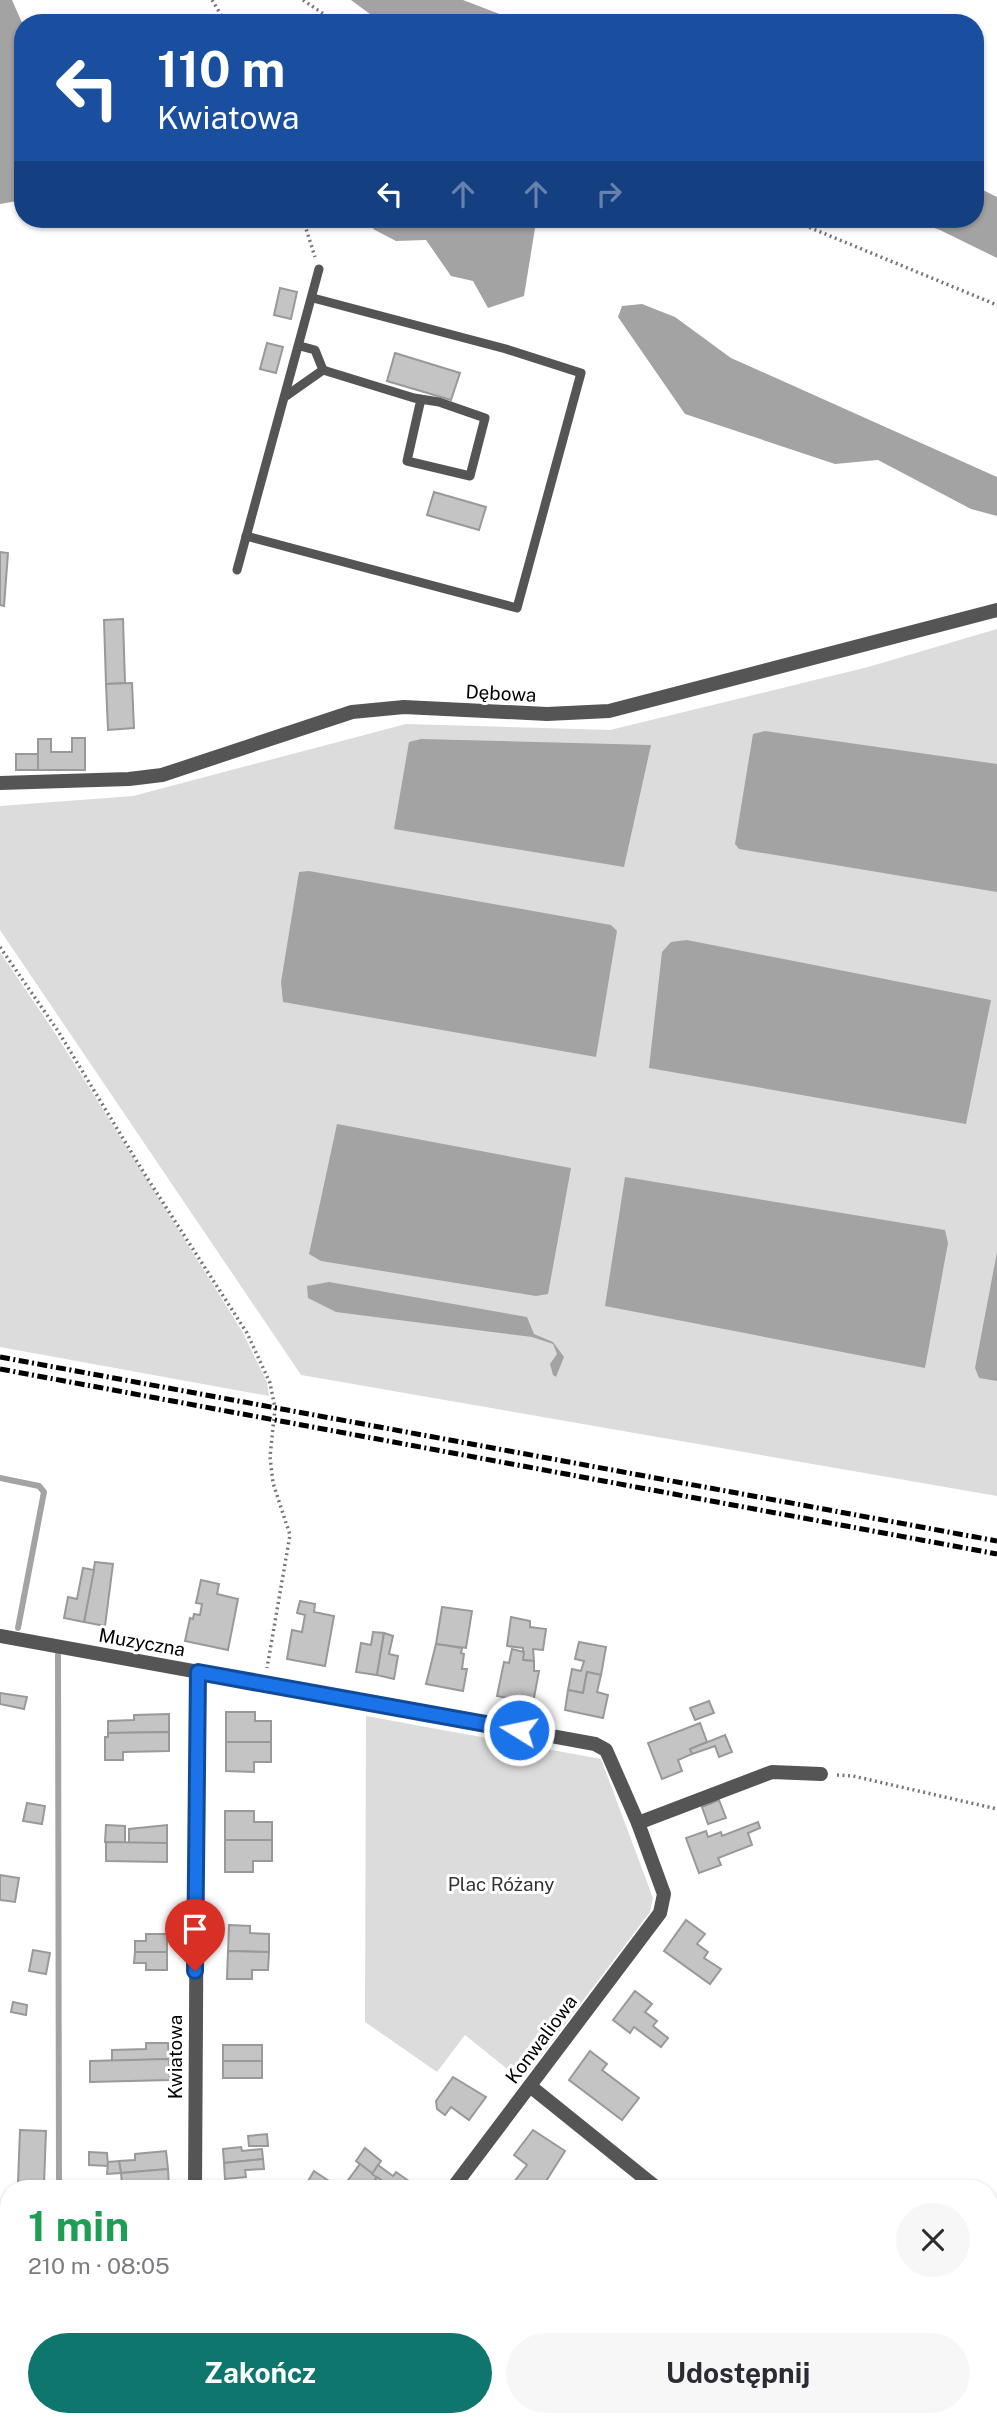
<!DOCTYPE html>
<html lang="pl">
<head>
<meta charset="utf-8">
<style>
  body { margin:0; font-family:"Public Sans",sans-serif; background:#f7f7f7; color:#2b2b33; height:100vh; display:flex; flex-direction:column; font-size:26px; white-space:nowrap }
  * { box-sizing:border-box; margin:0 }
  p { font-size:23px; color:#7c7c81 }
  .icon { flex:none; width:38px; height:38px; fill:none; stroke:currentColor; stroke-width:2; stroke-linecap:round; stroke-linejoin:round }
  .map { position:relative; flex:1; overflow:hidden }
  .sheet { position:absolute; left:0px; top:2180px; width:998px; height:247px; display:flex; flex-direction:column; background:#fff; border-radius:28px 28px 0 0; box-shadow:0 2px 5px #0004 }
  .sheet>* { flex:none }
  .banner { position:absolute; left:14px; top:14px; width:970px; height:214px; border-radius:28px; box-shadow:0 2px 5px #0004; background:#1a4fa0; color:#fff; overflow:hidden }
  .pin { position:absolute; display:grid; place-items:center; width:60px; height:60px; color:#fff; margin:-72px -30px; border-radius:50% 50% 50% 0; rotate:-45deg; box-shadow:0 0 7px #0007 }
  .pin .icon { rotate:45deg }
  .me { position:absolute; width:77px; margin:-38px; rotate:280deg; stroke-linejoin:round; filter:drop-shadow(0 0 5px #0008) }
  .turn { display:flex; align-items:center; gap:24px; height:147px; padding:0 28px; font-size:32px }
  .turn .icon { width:91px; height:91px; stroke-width:2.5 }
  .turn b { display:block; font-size:49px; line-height:60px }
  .lanes { display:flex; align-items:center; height:66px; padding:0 28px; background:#0003; justify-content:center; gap:35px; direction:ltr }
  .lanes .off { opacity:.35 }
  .round { display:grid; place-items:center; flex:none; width:74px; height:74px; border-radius:37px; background:#f7f7f7 }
  .head { display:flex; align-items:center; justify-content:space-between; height:119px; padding:0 28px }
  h1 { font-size:42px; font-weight:700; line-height:52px; color:#1e9e55 }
  .cta { display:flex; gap:14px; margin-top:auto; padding:14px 28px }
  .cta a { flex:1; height:80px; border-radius:42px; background:#0f766e; color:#fff; font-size:28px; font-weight:700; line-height:80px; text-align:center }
  .cta a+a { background:#f7f7f7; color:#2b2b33 }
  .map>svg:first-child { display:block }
  .green { fill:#dcdcdc }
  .water { fill:#a3a3a3 }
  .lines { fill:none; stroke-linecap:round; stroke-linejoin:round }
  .stream { stroke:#a3a3a3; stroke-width:6 }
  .building { fill:#c4c4c4; stroke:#999; stroke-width:2 }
  .path { stroke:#777; stroke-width:3.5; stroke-dasharray:2 3.5; stroke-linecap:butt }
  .lane { stroke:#555; stroke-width:9 }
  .street { stroke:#555; stroke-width:14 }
  .rail { stroke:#000; stroke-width:5; stroke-dasharray:10 3.5 2 3.5; stroke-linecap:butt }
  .route-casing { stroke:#114b97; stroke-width:18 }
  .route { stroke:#1a73e8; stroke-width:12 }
  .labels { text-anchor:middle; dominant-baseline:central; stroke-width:6; stroke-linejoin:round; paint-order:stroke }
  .street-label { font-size:19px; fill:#000; stroke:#fff }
  .park-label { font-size:19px; fill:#333; stroke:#fff }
</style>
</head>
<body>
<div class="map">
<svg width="997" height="2427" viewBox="0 0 997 2427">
  <rect width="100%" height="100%" fill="#fff"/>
  <g class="green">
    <polygon points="997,629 997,1496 301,1375 0,930 0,806 133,796 406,724 610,730 868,667"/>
    <polygon points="0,952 55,1033 242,1331 267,1382 269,1396 0,1347"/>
    <polygon points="366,1716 601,1759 653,1898 650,1912 522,2081 465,2035 437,2072 365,2022"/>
  </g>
  <g class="water">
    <polygon points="0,0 12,0 23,25 23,200 0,204"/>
    <polygon points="351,0 463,0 523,23 382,23"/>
    <polygon points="975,186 997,197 997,258 940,230 908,219 975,219"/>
    <polygon points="381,219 533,219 536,222 524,296 488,308 473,281 451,276 426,240 396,241 373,229"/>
    <polygon points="642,304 675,317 731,358 997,477 997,516 971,509 878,460 835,464 685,414 618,317 622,306"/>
    <polygon points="765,731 997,764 997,892 739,849 735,844 753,734"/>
    <polygon points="421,739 651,745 624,867 394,829 409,742"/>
    <polygon points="309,871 611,925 617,931 596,1057 283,1002 281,982 299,872"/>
    <polygon points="687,940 991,1000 966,1124 649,1068 662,952 671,942"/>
    <polygon points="337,1124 571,1168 548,1294 536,1296 321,1261 309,1254"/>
    <polygon points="625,1177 945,1230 948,1243 925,1368 605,1306"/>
    <polygon points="997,1252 997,1381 979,1378 975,1368"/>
    <polygon points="329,1282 527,1317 534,1334 553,1342 564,1357 556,1377 553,1375 550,1364 557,1354 553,1344 532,1337 336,1312 308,1298 307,1286"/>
  </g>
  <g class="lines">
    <g class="stream">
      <polyline points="0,1478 39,1486 44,1492 18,1628"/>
      <polyline points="58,1655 59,2189"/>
      <polyline points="56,2427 56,2418"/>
    </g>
  </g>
  <g class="building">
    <polygon points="280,288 297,292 291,319 274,315"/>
    <polygon points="267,343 283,347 276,373 260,369"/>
    <polygon points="395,353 460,373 451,400 387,381"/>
    <polygon points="434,492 486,507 479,530 427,515"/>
    <polygon points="0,552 8,553 4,606 0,605"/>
    <polygon points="123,619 125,683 106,684 104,620"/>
    <polygon points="132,683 134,728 108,730 106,684"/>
    <polygon points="72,738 85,738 85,770 38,770 38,739 51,739 51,752 72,752"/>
    <rect x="16" y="754" width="22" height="16"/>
    <polygon points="95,1562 113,1564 105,1626 84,1622"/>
    <polygon points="83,1568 94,1570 84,1622 64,1618 68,1597 77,1599"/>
    <polygon points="201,1580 219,1584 217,1594 238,1599 228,1650 185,1641 190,1618 193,1619 194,1614 200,1615 202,1604 196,1603"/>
    <polygon points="300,1601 315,1604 314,1612 334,1616 325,1666 287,1659 292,1630 302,1632 305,1615 297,1613"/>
    <polygon points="442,1607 472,1611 466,1648 436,1644"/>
    <polygon points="511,1617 530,1621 530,1627 546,1629 543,1650 533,1649 534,1661 523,1660 523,1648 507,1646"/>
    <polygon points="373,1632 384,1633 377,1675 356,1672 361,1643 371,1645"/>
    <polygon points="384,1633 393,1636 389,1654 398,1656 394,1679 377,1675"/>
    <polygon points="579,1642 606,1647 601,1675 587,1672 583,1693 568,1690 572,1669 581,1671 584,1661 575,1659"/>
    <polygon points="436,1644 462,1648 461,1653 464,1654 462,1669 467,1669 463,1691 426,1684"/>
    <polygon points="512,1649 524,1652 523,1660 534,1661 534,1671 539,1671 533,1703 497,1696 504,1662 509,1663"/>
    <polygon points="587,1672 601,1675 597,1692 608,1695 603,1718 565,1710 568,1690 583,1693"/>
    <polygon points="0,1693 27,1697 24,1709 0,1704"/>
    <polygon points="709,1701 714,1713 695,1720 690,1708"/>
    <polygon points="226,1712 255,1712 255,1721 271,1721 271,1742 226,1742"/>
    <polygon points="169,1714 169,1732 108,1733 108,1721 134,1720 134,1715"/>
    <polygon points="700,1723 707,1742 690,1749 692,1754 678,1760 682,1771 662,1779 648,1743"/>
    <polygon points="169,1732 169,1751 123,1752 123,1760 105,1760 105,1737 108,1737 108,1733"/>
    <polygon points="725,1735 732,1752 719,1757 715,1746 692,1754 690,1749"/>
    <polygon points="226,1742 271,1742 271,1762 254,1762 254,1772 226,1771"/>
    <polygon points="719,1800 726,1818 708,1824 702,1807"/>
    <polygon points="27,1803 45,1806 42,1824 23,1821"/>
    <polygon points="225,1811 254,1811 254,1822 272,1822 272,1840 225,1840"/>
    <polygon points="758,1822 760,1828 748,1833 752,1845 718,1858 721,1865 699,1873 686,1838 706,1831 708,1837 721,1832 722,1836"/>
    <polygon points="106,1825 125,1826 125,1843 105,1842"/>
    <polygon points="167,1825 167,1843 129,1843 129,1829"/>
    <polygon points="225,1840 272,1840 272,1861 253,1861 253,1872 225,1872"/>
    <polygon points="106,1842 167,1843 167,1862 106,1861"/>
    <polygon points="0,1875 19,1878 15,1902 0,1900"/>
    <polygon points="686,1920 705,1934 697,1944 708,1952 704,1958 721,1969 710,1984 664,1951"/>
    <polygon points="229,1925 250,1926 250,1933 269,1934 269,1952 228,1951"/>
    <polygon points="146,1934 167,1934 167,1952 135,1952 135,1941 146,1941"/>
    <polygon points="33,1950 50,1953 46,1974 29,1971"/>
    <polygon points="228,1951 269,1952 268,1970 252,1970 252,1979 227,1979"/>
    <polygon points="135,1952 167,1952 167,1970 146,1970 146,1963 134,1963"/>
    <polygon points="635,1991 652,2004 645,2012 657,2021 653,2026 668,2038 661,2047 634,2027 630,2033 613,2020"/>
    <polygon points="13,2002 27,2005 26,2015 11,2012"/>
    <polygon points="146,2043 168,2043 169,2059 112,2061 112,2050 146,2049"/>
    <rect x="223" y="2045" width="39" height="16"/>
    <polygon points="590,2051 607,2064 602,2070 639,2098 622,2120 569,2080"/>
    <polygon points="169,2059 170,2080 90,2082 90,2061"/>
    <rect x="223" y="2061" width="39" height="17"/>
    <polygon points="453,2077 486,2097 469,2120 451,2107 445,2115 437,2109 436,2101"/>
    <polygon points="20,2130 46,2131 44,2184 18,2183"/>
    <polygon points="533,2130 565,2151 541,2189 524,2189 514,2182 527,2165 514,2155"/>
    <polygon points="267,2134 268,2146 249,2146 248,2136"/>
    <polygon points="241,2147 242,2151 262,2149 263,2159 224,2163 223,2149"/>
    <polygon points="365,2148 381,2161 372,2174 356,2161"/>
    <polygon points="166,2151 168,2169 121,2173 119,2161 135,2160 135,2154"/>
    <polygon points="89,2152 107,2153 108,2166 89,2165"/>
    <polygon points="263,2159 264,2169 245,2170 246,2177 225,2179 224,2163"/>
    <polygon points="119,2161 121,2173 107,2174 108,2162"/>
    <polygon points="360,2164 377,2177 369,2189 355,2189 346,2183"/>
    <polygon points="378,2165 393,2176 396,2172 419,2188 393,2189 372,2174"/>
    <polygon points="168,2169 169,2187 148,2189 147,2182 122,2184 121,2173"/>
    <polygon points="314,2171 329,2181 324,2189 304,2188"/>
    <polygon points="377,2177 392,2188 391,2189 369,2189"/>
    <polygon points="0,2280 9,2287 9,2341 0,2334"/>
    <polygon points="315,2418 321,2418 332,2427 308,2427"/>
    <polygon points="675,2418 721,2418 715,2427 686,2427"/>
  </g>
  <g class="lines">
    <g class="path">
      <polyline points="212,0 226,23"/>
      <polyline points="303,0 337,23"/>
      <polyline points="303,219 315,257"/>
      <polyline points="789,219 997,305"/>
      <polyline points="0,947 58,1031 144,1173 247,1333 270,1383 275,1408 270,1457 273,1483 290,1535 267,1668"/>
      <polyline points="837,1775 853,1776 997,1809"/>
      <polyline points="989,2326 997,2318"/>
      <polyline points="0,2420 7,2427"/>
    </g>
    <g class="lane">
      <polyline points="300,346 315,350 323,370"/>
      <polyline points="286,396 323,370 414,398 439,402 485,418 470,476 407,461 421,399"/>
      <polyline points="246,536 517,608 581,373 506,349 313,298"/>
      <polyline points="237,570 319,269"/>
      <polyline points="0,2222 2,2220"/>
      <polyline points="34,2418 34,2427"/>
      <polyline points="969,2418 980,2427"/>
      <polyline points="541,2427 547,2418"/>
    </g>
    <g class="street">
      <polyline points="0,783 129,779 162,775 352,712 404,707 547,714 609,711 997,610"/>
      <polyline points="0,1636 595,1744 606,1750 638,1823 664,1894 660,1913 452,2189"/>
      <polyline points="638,1823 772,1772 821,1774"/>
      <polyline points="530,2086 658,2189"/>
      <polyline points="195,2189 198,1672"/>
      <polyline points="601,2418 612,2427"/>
      <polyline points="273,2427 280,2418"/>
      <polyline points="909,2427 915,2418"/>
    </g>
    <g class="rail">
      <polyline points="0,1357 997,1541"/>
      <polyline points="0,1369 997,1554"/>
    </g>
  </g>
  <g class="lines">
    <g class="route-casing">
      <polyline id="route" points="195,1971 198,1672 519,1730"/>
    </g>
    <use href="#route" class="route"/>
  </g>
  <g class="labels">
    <g class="street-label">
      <text transform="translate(501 693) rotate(3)">Dębowa</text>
      <text transform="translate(142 1642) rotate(10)">Muzyczna</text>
      <text transform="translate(541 2039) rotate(-53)">Konwaliowa</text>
      <text transform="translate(175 2057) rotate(-90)">Kwiatowa</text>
    </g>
    <g class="park-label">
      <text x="501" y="1884">Plac Różany</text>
    </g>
  </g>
</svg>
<div class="pin" style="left:195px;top:1971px;background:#d93025"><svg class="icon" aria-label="arrive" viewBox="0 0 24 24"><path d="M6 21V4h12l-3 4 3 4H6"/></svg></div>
<svg class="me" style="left:519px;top:1730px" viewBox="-20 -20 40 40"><circle r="17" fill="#1a73e8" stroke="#fff" stroke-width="3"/><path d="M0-11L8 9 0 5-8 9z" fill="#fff"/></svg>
<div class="banner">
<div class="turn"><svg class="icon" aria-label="left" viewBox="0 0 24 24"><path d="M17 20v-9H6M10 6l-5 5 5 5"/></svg><div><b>110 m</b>Kwiatowa</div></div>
<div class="lanes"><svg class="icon" aria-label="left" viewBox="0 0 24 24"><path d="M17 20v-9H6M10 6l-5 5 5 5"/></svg><svg class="icon off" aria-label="ahead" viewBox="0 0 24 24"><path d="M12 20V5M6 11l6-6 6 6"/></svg><svg class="icon off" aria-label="ahead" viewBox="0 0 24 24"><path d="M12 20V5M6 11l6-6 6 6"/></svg><svg class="icon off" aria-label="right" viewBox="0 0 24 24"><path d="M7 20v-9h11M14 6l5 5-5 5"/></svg></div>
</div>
<section class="sheet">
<div class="head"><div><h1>1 min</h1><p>210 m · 08:05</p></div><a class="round"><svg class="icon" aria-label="close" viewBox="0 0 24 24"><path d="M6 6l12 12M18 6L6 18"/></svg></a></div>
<div class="cta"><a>Zakończ</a><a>Udostępnij</a></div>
</section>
</div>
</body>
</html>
